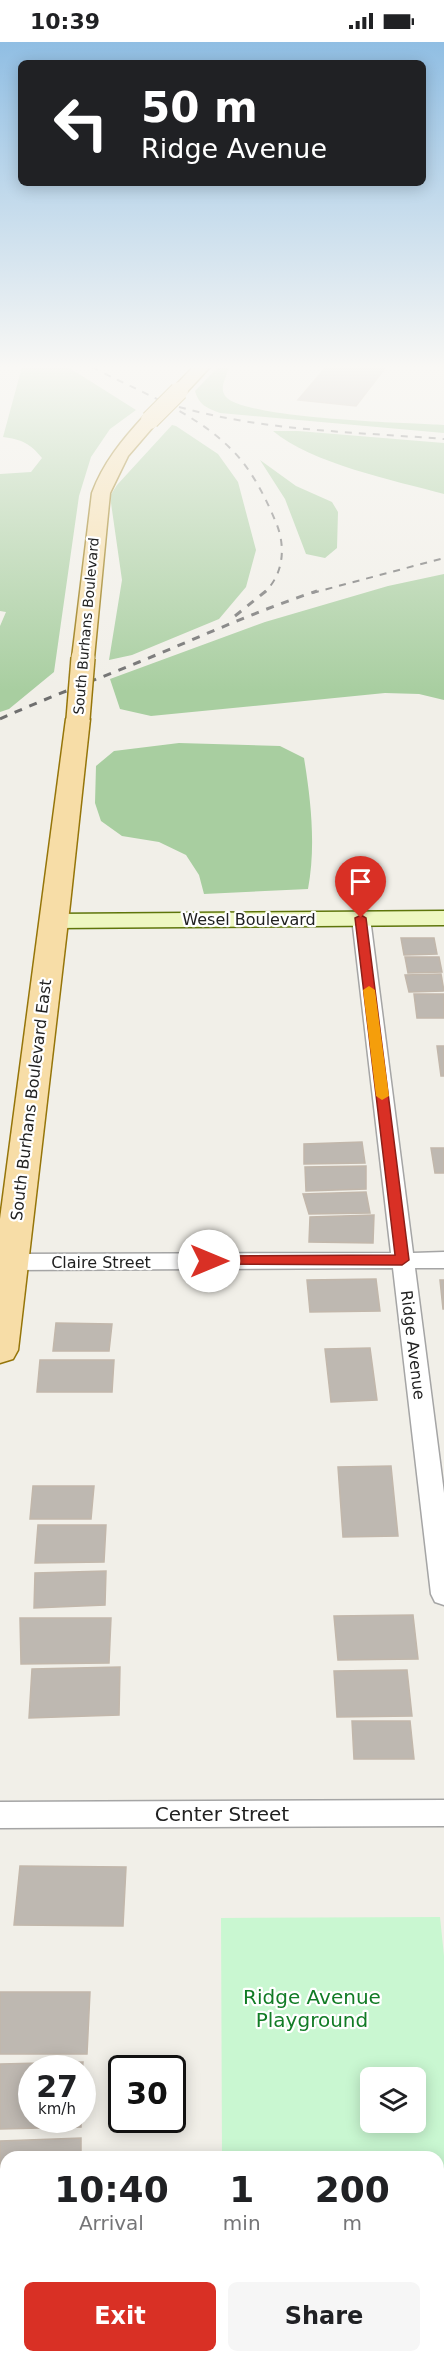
<!DOCTYPE html>
<html lang="en">
<head>
<meta charset="utf-8">
<style>
  body { margin:0; font-family:"DejaVu Sans",sans-serif; background:#f6f6f6; color:#202124; height:100vh; display:flex; flex-direction:column; font-size:22px; white-space:nowrap }
  * { box-sizing:border-box; margin:0 }
  p { font-size:20px; color:#757577 }
  .icon { flex:none; width:33px; height:33px; fill:none; stroke:currentColor; stroke-width:2; stroke-linecap:round; stroke-linejoin:round }
  .map { position:relative; flex:1; overflow:hidden }
  .side { position:absolute; left:0px; top:2109px; width:444px; height:212px; display:flex; flex-direction:column; background:#fff; border-radius:18px 18px 0 0; box-shadow:0 3px 15px #0003 }
  .side>* { flex:none }
  .hud { position:absolute; left:18px; top:18px; width:408px; height:126px; border-radius:9px; box-shadow:0 3px 15px #0003; background:#202124; color:#fff; overflow:hidden }
  .buttons { position:absolute; left:360px; top:2025px; display:grid; gap:12px }
  .buttons a { display:grid; place-items:center; width:66px; height:66px; border-radius:9px; background:#fff; box-shadow:0 3px 15px #0003; font-size:30px }
  .speed { position:absolute; left:18px; top:2013px; display:flex; gap:12px; font-size:30px; font-weight:700; text-align:center }
  .speed>* { display:grid; place-content:center; width:78px; height:78px; border-radius:50%; background:#fff; box-shadow:0 3px 15px #0003; line-height:1 }
  .speed small { font-size:15px; font-weight:400 }
  .speed .limit { border:3px solid #111; border-radius:9px; background:#fff; color:#111 }
  .pin { position:absolute; display:grid; place-items:center; width:51px; height:51px; color:#fff; margin:-62px -26px; border-radius:50% 50% 50% 0; rotate:-45deg; box-shadow:0 0 6px #0007 }
  .pin .icon { rotate:45deg }
  .me { position:absolute; width:66px; margin:-33px; rotate:90deg; stroke-linejoin:round; filter:drop-shadow(0 0 4px #0008) }
  .turn { display:flex; align-items:center; gap:21px; height:126px; padding:0 24px; font-size:27px }
  .turn .icon { width:78px; height:78px; stroke-width:2.5 }
  .turn b { display:block; font-size:42px; line-height:51px }
  .eta { display:flex; justify-content:space-evenly; align-items:center; height:102px; text-align:center }
  .eta b { font-size:36px; font-weight:700; line-height:42px }
  .action { display:flex; gap:12px; margin-top:auto; padding:12px 24px }
  .action a { flex:1; height:69px; border-radius:9px; background:#d93025; color:#fff; font-size:24px; font-weight:700; line-height:69px; text-align:center }
  .action a+a { background:#f6f6f6; color:#202124 }
  .status { display:flex; justify-content:space-between; align-items:center; height:42px; padding:0 30px; background:#fff; direction:ltr }
  .status svg { height:16px; fill:currentColor }
  .map>svg:first-child { display:block }
  .forest { fill:#a8cea0 }
  .park { fill:#c9f7d1; fill-rule:evenodd }
  .building { fill:#beb8b1; stroke:#c2b7ab; stroke-width:1.5 }
  .lines { fill:none; stroke-linecap:round; stroke-linejoin:round }
  .minor-casing { stroke:#a5a5a5; stroke-width:3 }
  .secondary-casing { stroke:#5e750b; stroke-width:3 }
  .primary-casing { stroke:#957509; stroke-width:3 }
  .minor { fill:#fff; fill-rule:evenodd }
  .secondary { fill:#eef7c1; fill-rule:evenodd }
  .primary { fill:#f7dda7; fill-rule:evenodd }
  .rail-far1 { stroke:#6f6f6f; stroke-width:2; stroke-dasharray:7 7; stroke-linecap:butt }
  .rail { stroke:#6f6f6f; stroke-width:3; stroke-dasharray:8 8; stroke-linecap:butt }
  .primary-bridge-far1-casing { stroke:#957509; stroke-width:20; stroke-linecap:butt }
  .primary-bridge-casing { stroke:#957509; stroke-width:26; stroke-linecap:butt }
  .primary-bridge-far1 { stroke:#f7dda7; stroke-width:18 }
  .primary-bridge { stroke:#f7dda7; stroke-width:23 }
  .route { fill:#d93025; stroke:#8d1f18; stroke-width:1.5 }
  .slow { fill:#f59e0b }
  .labels { text-anchor:middle; dominant-baseline:central; stroke-width:4.5; stroke-linejoin:round; paint-order:stroke }
  .far-street-label { font-size:14px; fill:#212121; stroke:#fff }
  .street-label { font-size:16px; fill:#212121; stroke:#fff }
  .near-street-label { font-size:20px; fill:#212121; stroke:#fff }
  .near-park-label { font-size:20px; fill:#127c26; stroke:#fff }
</style>
</head>
<body>
<div class="status"><b>10:39</b><svg viewBox="0 0 49 12"><path d="M0 12V9h3v3zM5 12V6h3v6zM10 12V3h3v9zM15 12V0h3v12zM26 1h20v11H26zM47 4h2v5h-2z"/></svg></div>
<div class="map">
<svg width="444" height="2320" viewBox="0 0 444 2320">
  <rect width="100%" height="100%" fill="#f1efe8"/>
  <g class="forest">
    <path d="M22 325H68L136 368 110 387 91 415 79 454 54 630 9 667 0 670V584L6 570 0 569V432L31 430 42 416C31 402 21 397 3 395Z"/>
    <path d="M218 325H229C227 335 218 346 226 355 247 377 407 381 444 383V391L220 371C207 366 199 363 195 349Z"/>
    <polygon points="172,383 176,384 218,412 238,440 256,508 246,545 219,577 132,613 109,618 122,538 110,454 117,443"/>
    <path d="M273 389H298L444 401V452C396 439 310 421 273 389Z"/>
    <polygon points="260,418 296,444 332,460 338,470 337,506 325,516 306,512 285,457"/>
    <polygon points="444,532 444,658 419,652 385,651 151,674 120,667 110,637 265,580 388,544"/>
    <path d="M179 701 280 704 304 716C311 759 316 804 308 847L204 852 199 833 186 813 159 800 122 794 101 779 95 761 96 724 114 709Z"/>
  </g>
  <path class="park" d="M440 1875 444 1914V2320H222V2314H438V2115H222L221 1876ZM370 2036H416V2080H370Z"/>
  <g class="building">
    <polygon points="326,325 386,325 356,364 298,358"/>
    <polygon points="401,896 434,896 437,912 404,913"/>
    <polygon points="405,915 439,915 442,930 408,931"/>
    <polygon points="441,932 444,949 409,950 405,933"/>
    <polygon points="414,952 444,952 444,976 417,976"/>
    <polygon points="437,1004 444,1004 444,1034 441,1034"/>
    <polygon points="362,1100 365,1121 304,1122 304,1102"/>
    <polygon points="431,1106 444,1106 444,1131 435,1131"/>
    <polygon points="366,1124 366,1147 306,1149 305,1125"/>
    <polygon points="366,1150 370,1171 309,1172 303,1152"/>
    <polygon points="374,1173 373,1201 309,1200 310,1175"/>
    <polygon points="376,1237 380,1269 310,1270 307,1238"/>
    <polygon points="440,1238 444,1238 444,1267 443,1267"/>
    <polygon points="56,1281 112,1282 109,1309 53,1309"/>
    <polygon points="370,1306 377,1358 331,1360 325,1307"/>
    <polygon points="40,1318 114,1318 112,1350 37,1350"/>
    <polygon points="391,1424 398,1494 343,1495 338,1425"/>
    <polygon points="33,1444 94,1444 91,1477 30,1477"/>
    <polygon points="38,1483 106,1483 104,1520 35,1521"/>
    <polygon points="106,1529 105,1563 34,1566 35,1531"/>
    <polygon points="413,1573 418,1617 338,1618 334,1574"/>
    <polygon points="20,1576 111,1576 109,1621 21,1622"/>
    <polygon points="120,1625 119,1673 29,1676 32,1627"/>
    <polygon points="407,1628 412,1674 337,1675 334,1629"/>
    <polygon points="352,1679 410,1679 414,1717 354,1717"/>
    <polygon points="20,1824 126,1825 123,1884 14,1883"/>
    <polygon points="0,1950 90,1950 87,2012 0,2012"/>
    <polygon points="83,2020 82,2035 82,2026 32,2026 32,2078 81,2078 81,2085 0,2087 0,2022"/>
    <polygon points="81,2096 81,2115 6,2115 6,2179 0,2179 0,2099"/>
    <polygon points="0,2178 6,2178 6,2255 0,2256"/>
    <polygon points="0,2267 6,2267 6,2314 71,2314 71,2320 0,2320"/>
  </g>
  <g class="lines">
    <g class="minor-casing">
      <g id="minor">
        <polygon points="361,871 367,872 370,876 413,1211 444,1210 444,1226 415,1226 444,1451 444,1563 435,1560 431,1552 393,1226 10,1228 2,1225 0,1221 2,1215 10,1212 391,1211 352,876 355,872"/>
        <polygon points="444,1758 444,1784 0,1786 0,1760"/>
      </g>
    </g>
    <g class="secondary-casing">
      <polygon id="secondary" points="444,869 444,883 55,886 46,884 43,879 46,874 55,872"/>
    </g>
    <g class="primary-casing">
      <g id="primary">
        <polygon points="193,325 210,325 185,352 173,352 171,349 173,346"/>
        <path d="M150 373 156 374 159 378 128 414 110 451 94 616 91 621 83 623 75 621 72 616 92 451C103 421 122 398 144 374Z"/>
        <polygon points="78,670 86,672 90,677 70,862 18,1308 13,1317 0,1321 0,1177 66,677 70,672"/>
      </g>
    </g>
    <use href="#minor" class="minor"/>
    <use href="#secondary" class="secondary"/>
    <use href="#primary" class="primary"/>
    <g class="rail-far1">
      <path d="M92 325C137 349 193 369 230 406 251 426 266 456 277 483 286 507 283 533 264 551"/>
      <path d="M179 365C265 389 356 390 444 397"/>
      <polyline points="312,551 444,516"/>
    </g>
    <g class="rail">
      <polyline points="235,574 266,549"/>
      <path d="M0 677C46 656 93 639 139 620 198 596 256 569 317 549"/>
    </g>
    <g class="primary-bridge-far1-casing">
      <polyline id="primary-bridge-far1" points="150,378 179,349"/>
    </g>
    <g class="primary-bridge-casing">
      <polyline id="primary-bridge" points="78,677 83,616"/>
    </g>
    <use href="#primary-bridge-far1" class="primary-bridge-far1"/>
    <use href="#primary-bridge" class="primary-bridge"/>
  </g>
  <linearGradient id="sky" x2="0" y2="1"><stop stop-color="#90bee3"/><stop offset="0.5" stop-color="#f9f8f5"/><stop offset="1" stop-color="#f9f8f5" stop-opacity="0"/></linearGradient>
  <rect width="444" height="650" fill="url(#sky)"/>
  <polygon class="route" points="361,873 366,876 409,1218 402,1223 204,1222 202,1219 204,1215 209,1214 395,1213 355,876"/>
  <polygon class="slow" points="369,944 375,948 389,1054 382,1058 376,1054 363,948"/>
  <g class="labels">
    <g class="far-street-label">
      <text transform="translate(86 584) rotate(-85)">South Burhans Boulevard</text>
    </g>
    <g class="street-label">
      <text x="249" y="877">Wesel Boulevard</text>
      <text transform="translate(31 1058) rotate(-83)">South Burhans Boulevard East</text>
      <text x="101" y="1220">Claire Street</text>
      <text transform="translate(413 1303) rotate(83)">Ridge Avenue</text>
    </g>
    <g class="near-street-label">
      <text x="222" y="1772">Center Street</text>
    </g>
    <g class="near-park-label">
      <text x="312" y="1955">Ridge Avenue<tspan x="312" dy="23">Playground</tspan></text>
    </g>
  </g>
</svg>
<div class="buttons">
<a><svg class="icon" aria-label="layers" viewBox="0 0 24 24"><path d="M12 4l9 5-9 5-9-5zM3 14l9 5 9-5"/></svg></a>
</div>
<div class="speed"><div>27<small>km/h</small></div><div class="limit">30</div></div>
<div class="pin" style="left:361px;top:876px;background:#d93025"><svg class="icon" aria-label="arrive" viewBox="0 0 24 24"><path d="M6 21V4h12l-3 4 3 4H6"/></svg></div>
<svg class="me" style="left:209px;top:1219px" viewBox="-20 -20 40 40"><circle r="19" fill="#fff"/><path d="M0-13L10 11 0 6-10 11z" fill="#d93025"/></svg>
<div class="hud">
<div class="turn"><svg class="icon" aria-label="left" viewBox="0 0 24 24"><path d="M17 20v-9H6M10 6l-5 5 5 5"/></svg><div><b>50 m</b>Ridge Avenue</div></div>
</div>
<section class="side">
<div class="eta">
<div><b>10:40</b><p>Arrival</p></div>
<div><b>1</b><p>min</p></div>
<div><b>200</b><p>m</p></div>
</div>
<div class="action"><a>Exit</a><a>Share</a></div>
</section>
</div>
</body>
</html>
